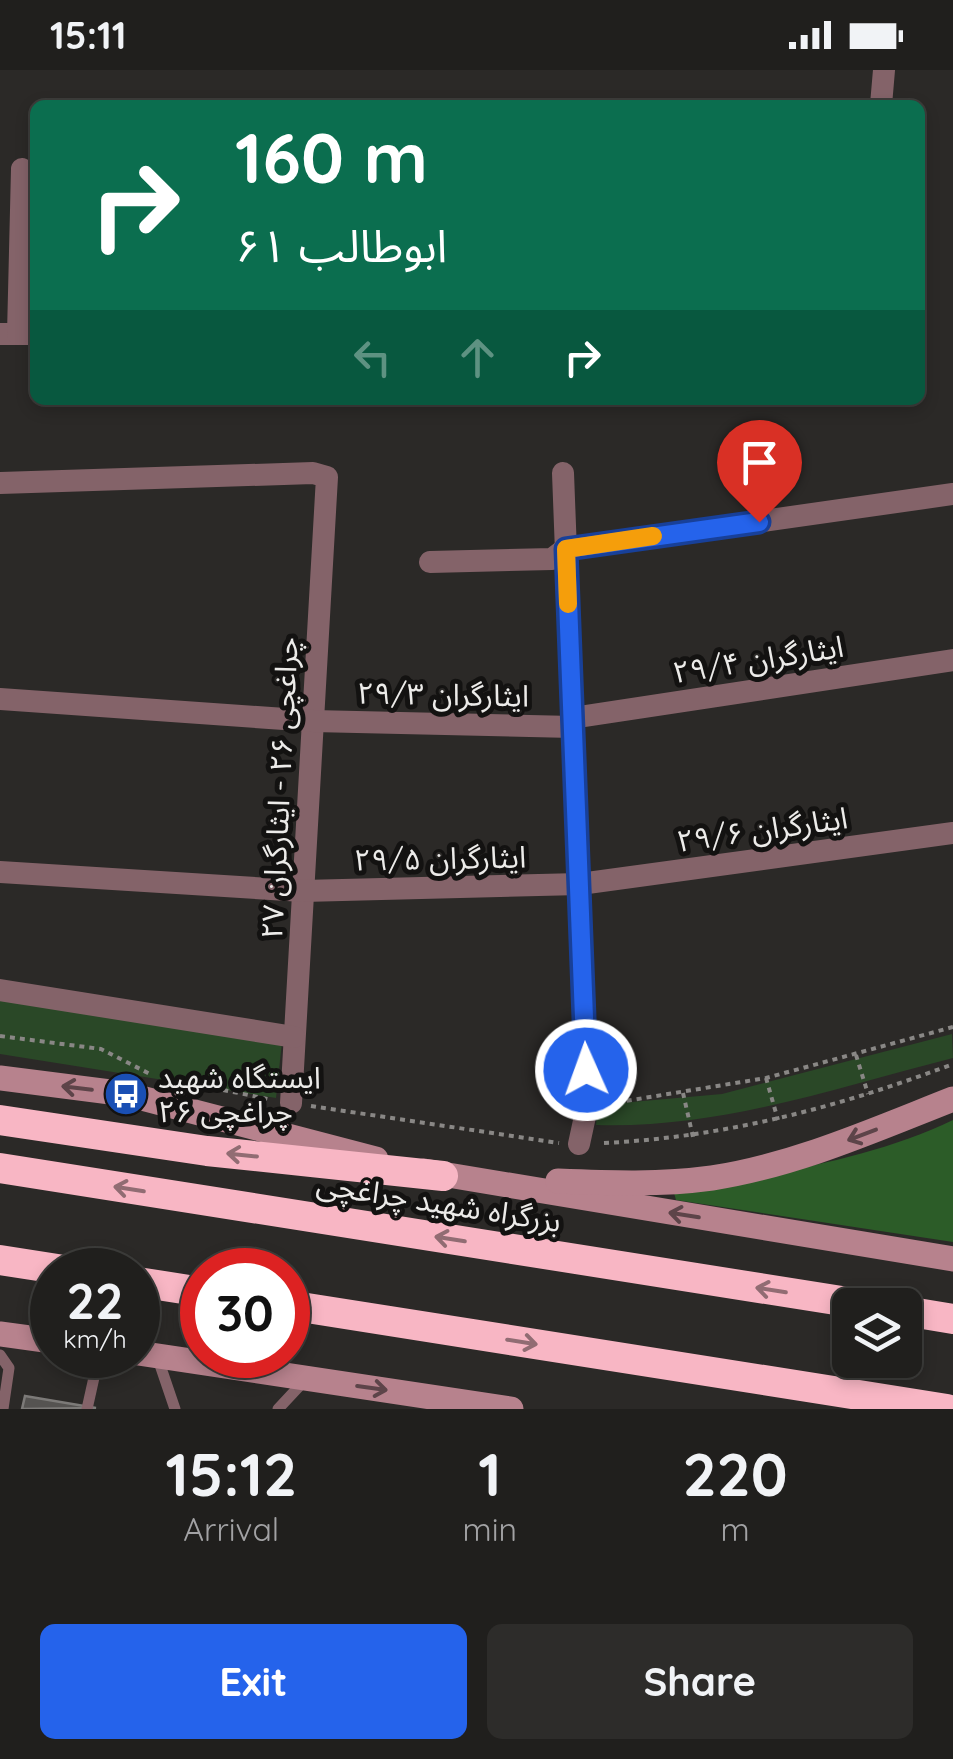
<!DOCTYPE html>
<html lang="en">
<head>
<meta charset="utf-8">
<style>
  body { margin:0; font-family:Quicksand,"Noto Sans Arabic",sans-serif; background:#2d2c2a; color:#f1f3f6; height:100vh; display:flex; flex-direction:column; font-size:38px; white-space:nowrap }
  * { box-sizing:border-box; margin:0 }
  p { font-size:32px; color:#a2a2a4 }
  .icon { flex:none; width:55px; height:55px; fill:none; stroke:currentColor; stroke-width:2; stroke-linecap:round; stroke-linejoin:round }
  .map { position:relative; height:1339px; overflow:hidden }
  .details { display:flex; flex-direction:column; background:#201f1d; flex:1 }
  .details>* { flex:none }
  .guide { position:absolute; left:30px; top:30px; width:895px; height:305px; border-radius:15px; box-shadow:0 5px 15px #0003,0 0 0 2px #3d3d3b; background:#0b6e4f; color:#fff; overflow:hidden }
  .fabs { position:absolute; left:832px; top:1218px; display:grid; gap:20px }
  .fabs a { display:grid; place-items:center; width:90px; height:90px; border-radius:15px; background:#201f1d; box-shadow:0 5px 15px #0003,0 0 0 2px #3d3d3b; font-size:50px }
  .speed { position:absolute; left:30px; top:1178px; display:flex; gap:20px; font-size:50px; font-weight:700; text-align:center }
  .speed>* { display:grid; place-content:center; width:130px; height:130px; border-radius:50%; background:#201f1d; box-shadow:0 5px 15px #0003,0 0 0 2px #3d3d3b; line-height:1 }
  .speed small { font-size:25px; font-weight:400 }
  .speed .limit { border:15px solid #d22; background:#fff; color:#111 }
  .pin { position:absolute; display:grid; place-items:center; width:85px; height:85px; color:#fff; margin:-102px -42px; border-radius:50% 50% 50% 0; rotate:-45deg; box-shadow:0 0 10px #0007 }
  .pin .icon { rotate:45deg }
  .me { position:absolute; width:110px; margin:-55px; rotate:358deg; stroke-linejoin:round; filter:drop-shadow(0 0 8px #0008) }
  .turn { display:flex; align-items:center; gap:35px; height:210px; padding:0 40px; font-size:45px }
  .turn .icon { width:130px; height:130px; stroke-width:2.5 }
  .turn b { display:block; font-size:70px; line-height:85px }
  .lanes { display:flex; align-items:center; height:95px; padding:0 40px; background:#0003; justify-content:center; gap:50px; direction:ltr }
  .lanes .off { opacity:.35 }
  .eta { display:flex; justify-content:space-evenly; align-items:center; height:170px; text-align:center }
  .eta b { font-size:60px; font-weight:700; line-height:70px }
  .action { display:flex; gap:20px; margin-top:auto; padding:20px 40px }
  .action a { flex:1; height:115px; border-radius:15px; background:#2563eb; color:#fff; font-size:40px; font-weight:700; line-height:115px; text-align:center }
  .action a+a { background:#2d2c2a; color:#f1f3f6 }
  .status { display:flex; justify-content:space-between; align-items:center; height:70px; padding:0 50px; background:#201f1d; direction:ltr }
  .status svg { height:28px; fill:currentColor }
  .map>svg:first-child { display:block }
  .green { fill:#2a4827 }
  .forest { fill:#2c5c28 }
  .building { fill:#555351; stroke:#7c7a78; stroke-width:2.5 }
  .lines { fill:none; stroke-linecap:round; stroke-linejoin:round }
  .path { stroke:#898785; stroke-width:4; stroke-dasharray:5 5; stroke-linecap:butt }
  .lane { stroke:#846369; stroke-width:11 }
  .street { stroke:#846369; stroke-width:22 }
  .secondary { stroke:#b7828d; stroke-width:25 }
  .highway { stroke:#f8b6c4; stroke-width:30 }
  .oneway { stroke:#5d4449 }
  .oneway2 { stroke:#916c73 }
  .route-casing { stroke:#184099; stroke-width:25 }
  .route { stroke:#2563eb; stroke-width:18 }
  .slow { stroke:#f59e0b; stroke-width:18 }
  .labels { text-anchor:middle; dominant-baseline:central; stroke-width:10; stroke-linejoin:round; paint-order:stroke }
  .street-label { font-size:30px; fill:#ecebe9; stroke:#131211 }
  .poi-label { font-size:30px; fill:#ecebe9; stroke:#131211; text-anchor:start }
</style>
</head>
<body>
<div class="status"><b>15:11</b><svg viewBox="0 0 49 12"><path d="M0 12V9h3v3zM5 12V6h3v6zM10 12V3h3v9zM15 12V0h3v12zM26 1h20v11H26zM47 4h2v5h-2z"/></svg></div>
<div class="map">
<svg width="953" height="1339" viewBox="0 0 953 1339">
  <rect width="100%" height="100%" fill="#2b2927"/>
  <g class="green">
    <polygon points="0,929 282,972 276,1028 0,984"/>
    <path d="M952 964 953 988C836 1018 718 1059 596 1055L598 1035 722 1024Z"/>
  </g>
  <path class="forest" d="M953 1050V1172L676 1130 674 1123C763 1105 871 1090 953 1050Z"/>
  <polygon class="building" points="25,1326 96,1338 22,1339"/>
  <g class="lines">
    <g class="path">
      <polyline points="0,966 101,979 150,1004"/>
      <polyline points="856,985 868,1024"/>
      <polyline points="766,1008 778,1050"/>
      <polyline points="184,1012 268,1029"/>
      <polyline points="683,1023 693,1067"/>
      <polyline points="607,1034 766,1008 953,957"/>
      <polyline points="311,1036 559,1073"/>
      <path d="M604 1073C726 1067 839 1037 953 994"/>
    </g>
    <g class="lane">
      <polyline points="0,1285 9,1298 3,1339"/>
      <polyline points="157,1286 175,1339"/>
      <polyline points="87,1339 99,1285"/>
      <polyline points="278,1339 306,1309"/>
    </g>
    <g class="street">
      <polyline points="881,35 884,0"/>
      <polyline points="0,264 35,264"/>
      <polyline points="18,264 22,99"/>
      <polyline points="563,403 587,1037 579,1074"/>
      <polyline points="0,413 313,403 327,407 291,1033"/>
      <polyline points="430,492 552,489 565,479 953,424"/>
      <polyline points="0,629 313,651 573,657"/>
      <polyline points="572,648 953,590"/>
      <polyline points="0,802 303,821 580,814 953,763"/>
      <polyline points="0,920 294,967"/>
    </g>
    <g class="secondary">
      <polyline points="0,1008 126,1024 376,1089"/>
      <polyline points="424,1101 953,1189"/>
      <path d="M558 1111C609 1113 661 1115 712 1108 796 1095 874 1060 953 1029"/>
      <polyline points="0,1264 52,1271"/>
      <polyline points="138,1283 511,1339"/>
    </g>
    <g class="highway">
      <polyline points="0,1050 207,1081 443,1106"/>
      <polyline points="0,1098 867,1235"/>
      <polyline points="0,1190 64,1200"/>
      <polyline points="138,1212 202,1222"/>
      <polyline points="288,1235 947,1339"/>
      <polyline points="905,1241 953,1249"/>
    </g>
  </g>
  <defs><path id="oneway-shaft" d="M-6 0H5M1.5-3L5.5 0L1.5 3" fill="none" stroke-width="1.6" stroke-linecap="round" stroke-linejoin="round" transform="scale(2.5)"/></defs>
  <g class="oneway">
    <use href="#oneway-shaft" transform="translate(77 1018) rotate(-173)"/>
    <use href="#oneway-shaft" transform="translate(862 1065) rotate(159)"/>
    <use href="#oneway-shaft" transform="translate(684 1145) rotate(-171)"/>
    <use href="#oneway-shaft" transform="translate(372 1318) rotate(8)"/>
  </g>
  <g class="oneway2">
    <use href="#oneway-shaft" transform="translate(242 1085) rotate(-174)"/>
    <use href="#oneway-shaft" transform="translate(129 1119) rotate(-171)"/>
    <use href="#oneway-shaft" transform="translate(450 1169) rotate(-171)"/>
    <use href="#oneway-shaft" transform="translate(771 1220) rotate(-171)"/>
    <use href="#oneway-shaft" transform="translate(522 1272) rotate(9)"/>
  </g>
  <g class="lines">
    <g class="route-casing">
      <polyline id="route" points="586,1000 566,479 759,452"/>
    </g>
    <use href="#route" class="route"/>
    <polyline class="slow" points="568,534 566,479 653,466"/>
  </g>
  <defs>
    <g id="bus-disc" transform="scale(2.25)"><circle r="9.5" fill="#1a4fb4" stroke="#131211"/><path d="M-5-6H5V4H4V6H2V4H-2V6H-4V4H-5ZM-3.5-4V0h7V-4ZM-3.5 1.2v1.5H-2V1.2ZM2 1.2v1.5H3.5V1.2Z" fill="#fff"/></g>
  </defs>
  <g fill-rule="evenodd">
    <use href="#bus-disc" x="126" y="1024"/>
  </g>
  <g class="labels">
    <g class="street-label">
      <text transform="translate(758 589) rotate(-9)">ایثارگران ۲۹/۴</text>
      <text transform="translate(443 624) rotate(1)">ایثارگران ۲۹/۳</text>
      <text transform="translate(279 718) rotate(-87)">چراغچی ۲۶ - ایثارگران ۲۷</text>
      <text transform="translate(762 759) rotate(-8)">ایثارگران ۲۹/۶</text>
      <text transform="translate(440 788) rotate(-1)">ایثارگران ۲۹/۵</text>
      <text transform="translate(439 1132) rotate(9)">بزرگراه شهید چراغچی</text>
    </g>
    <g class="poi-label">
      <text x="158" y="1007">ایستگاه شهید<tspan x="158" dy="34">چراغچی ۲۶</tspan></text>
    </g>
  </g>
</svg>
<div class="fabs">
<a><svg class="icon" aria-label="layers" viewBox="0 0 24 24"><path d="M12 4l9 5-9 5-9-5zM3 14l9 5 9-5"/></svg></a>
</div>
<div class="speed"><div>22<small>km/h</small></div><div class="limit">30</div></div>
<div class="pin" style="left:759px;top:452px;background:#d93025"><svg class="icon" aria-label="arrive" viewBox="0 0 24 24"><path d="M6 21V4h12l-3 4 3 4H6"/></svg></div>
<svg class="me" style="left:586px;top:1000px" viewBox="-20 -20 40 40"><circle r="17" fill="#2563eb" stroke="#fff" stroke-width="3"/><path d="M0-11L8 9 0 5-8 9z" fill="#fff"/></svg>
<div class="guide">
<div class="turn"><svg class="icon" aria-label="right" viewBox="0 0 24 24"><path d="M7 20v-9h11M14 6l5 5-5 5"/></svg><div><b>160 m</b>ابوطالب ۶۱</div></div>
<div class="lanes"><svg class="icon off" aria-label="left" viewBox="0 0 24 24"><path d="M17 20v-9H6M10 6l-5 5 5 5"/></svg><svg class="icon off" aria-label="ahead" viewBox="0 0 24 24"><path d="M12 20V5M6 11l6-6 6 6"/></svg><svg class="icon" aria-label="right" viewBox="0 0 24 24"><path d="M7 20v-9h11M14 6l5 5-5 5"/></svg></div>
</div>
</div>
<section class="details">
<div class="eta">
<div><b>15:12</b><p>Arrival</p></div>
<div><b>1</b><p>min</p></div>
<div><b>220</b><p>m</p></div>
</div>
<div class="action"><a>Exit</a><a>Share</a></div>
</section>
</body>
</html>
